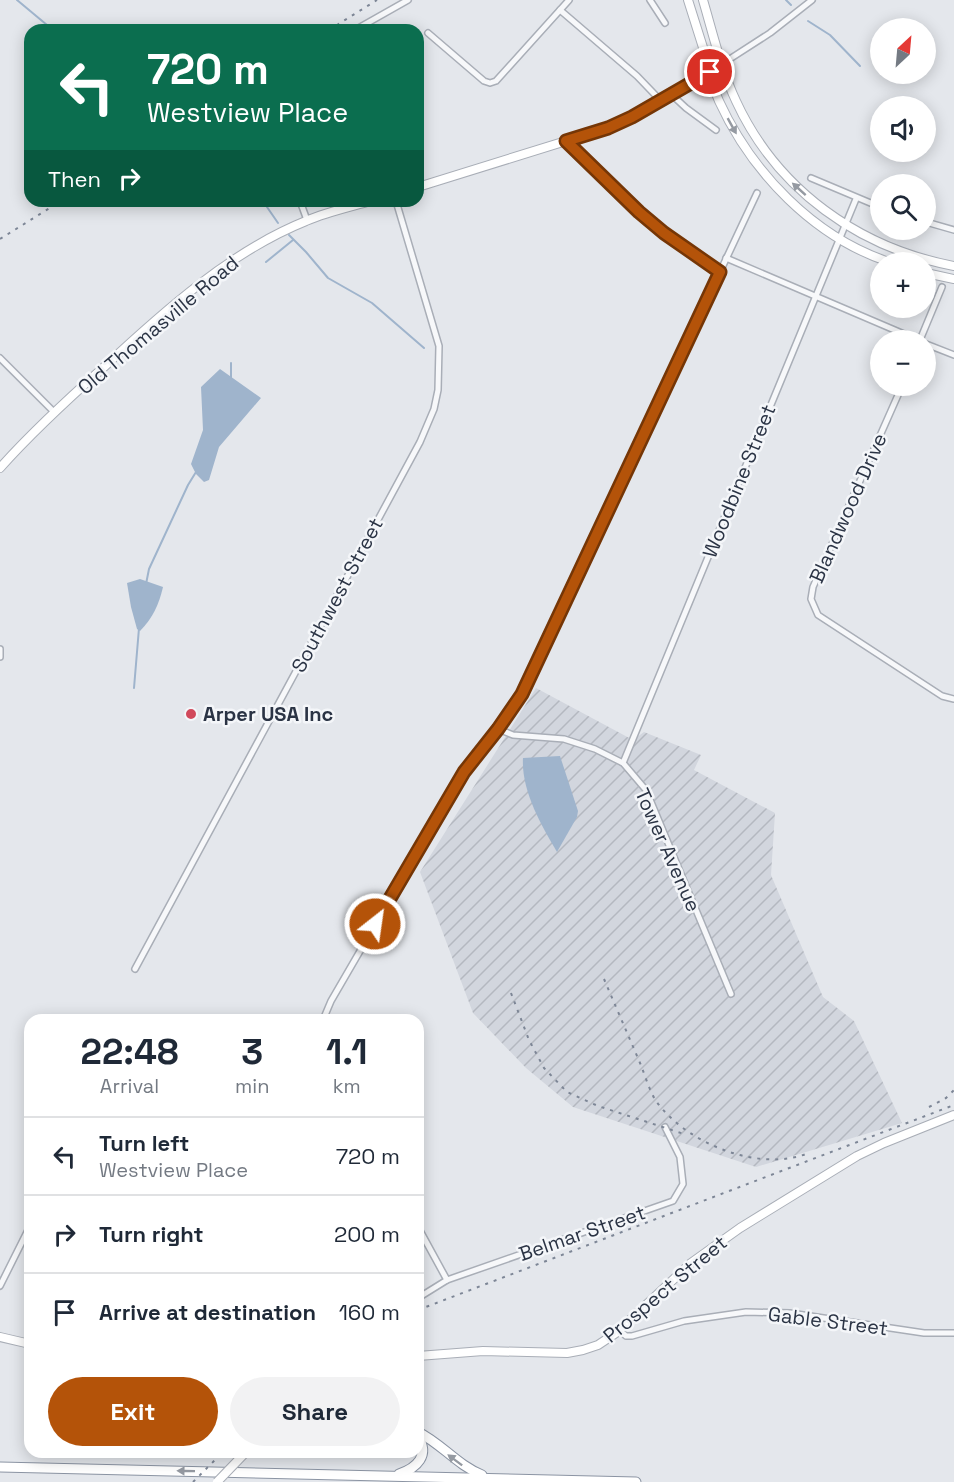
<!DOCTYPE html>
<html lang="en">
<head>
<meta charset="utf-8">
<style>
  body { margin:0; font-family:"Space Grotesk",sans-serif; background:#f2f2f3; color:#1f2937; height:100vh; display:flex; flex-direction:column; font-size:22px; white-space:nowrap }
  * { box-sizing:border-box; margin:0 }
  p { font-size:20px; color:#747a83 }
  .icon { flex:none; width:33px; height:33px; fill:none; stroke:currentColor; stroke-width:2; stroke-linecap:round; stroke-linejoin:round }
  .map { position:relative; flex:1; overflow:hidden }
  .side { position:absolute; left:24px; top:1014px; width:400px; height:444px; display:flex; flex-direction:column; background:#fff; border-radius:18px; box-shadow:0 3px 15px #0003 }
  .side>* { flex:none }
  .hud { position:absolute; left:24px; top:24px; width:400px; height:183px; border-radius:18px; box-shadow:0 3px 15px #0003; background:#0b6e4f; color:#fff; overflow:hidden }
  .needle { width:39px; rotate:26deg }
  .tools { position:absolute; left:870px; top:18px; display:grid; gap:12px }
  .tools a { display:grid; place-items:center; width:66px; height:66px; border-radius:50%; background:#fff; box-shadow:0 3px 15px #0003; font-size:30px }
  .pin { position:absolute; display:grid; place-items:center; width:51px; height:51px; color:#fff; margin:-26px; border:3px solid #fff; border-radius:50%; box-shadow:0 2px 6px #0007 }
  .me { position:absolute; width:66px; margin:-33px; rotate:30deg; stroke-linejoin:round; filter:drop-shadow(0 0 4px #0008) }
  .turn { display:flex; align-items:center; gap:21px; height:126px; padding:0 24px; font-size:27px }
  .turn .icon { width:78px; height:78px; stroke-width:2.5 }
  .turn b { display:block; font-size:42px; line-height:51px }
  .then { display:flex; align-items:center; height:57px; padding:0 24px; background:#0003; gap:12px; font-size:22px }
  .eta { display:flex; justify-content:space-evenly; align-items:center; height:102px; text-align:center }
  .eta b { font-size:36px; font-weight:700; line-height:42px }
  .action { display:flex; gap:12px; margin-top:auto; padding:12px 24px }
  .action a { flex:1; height:69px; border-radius:36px; background:#b45309; color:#fff; font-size:24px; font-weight:700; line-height:69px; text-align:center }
  .action a+a { background:#f2f2f3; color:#1f2937 }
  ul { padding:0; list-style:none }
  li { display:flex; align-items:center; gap:18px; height:78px; padding:0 24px; border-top:2px solid #e0e1e3 }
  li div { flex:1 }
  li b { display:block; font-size:22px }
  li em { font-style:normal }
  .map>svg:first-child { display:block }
  .industrial { fill:url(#industrial-furrows) }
  .water { fill:#9fb4cc }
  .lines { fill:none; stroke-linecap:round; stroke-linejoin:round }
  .stream { stroke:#9fb4cc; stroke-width:2 }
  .street-casing { stroke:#a9aeb7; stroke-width:8 }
  .secondary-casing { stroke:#a9aeb7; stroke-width:10 }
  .highway-casing { stroke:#8b94a3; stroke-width:11 }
  .street { stroke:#f7f8fa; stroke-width:5 }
  .secondary { stroke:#fff; stroke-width:8 }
  .highway { stroke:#fff; stroke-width:9 }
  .rail { stroke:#7d8696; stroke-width:2; stroke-dasharray:3 6; stroke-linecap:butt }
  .secondary-bridge-casing { stroke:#a9aeb7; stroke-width:10; stroke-linecap:butt }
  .secondary-bridge { stroke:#fff; stroke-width:8 }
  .oneway { fill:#959aa2 }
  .route-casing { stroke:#753606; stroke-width:15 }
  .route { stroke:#b45309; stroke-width:10 }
  .poi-dot { fill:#d1495b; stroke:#f4f6f9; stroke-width:2 }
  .labels { text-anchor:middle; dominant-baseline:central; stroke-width:5; stroke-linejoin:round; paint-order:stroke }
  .street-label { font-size:20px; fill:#2b3445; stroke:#f4f6f9 }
  .poi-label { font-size:20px; font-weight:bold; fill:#2b3445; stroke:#f4f6f9; text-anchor:start }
</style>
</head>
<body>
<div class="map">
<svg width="954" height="1482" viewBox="0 0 954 1482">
  <defs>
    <pattern id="industrial-furrows" width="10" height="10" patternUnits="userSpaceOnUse" patternTransform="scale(1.5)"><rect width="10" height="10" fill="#d2d6de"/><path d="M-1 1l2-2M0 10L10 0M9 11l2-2" fill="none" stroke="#b4b8c0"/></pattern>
  </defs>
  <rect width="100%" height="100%" fill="#e4e7ec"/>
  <polygon class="industrial" points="536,688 633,740 644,732 701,755 694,770 775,813 771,875 823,997 854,1021 902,1123 756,1167 573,1107 526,1068 473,1013 420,872"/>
  <g class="water">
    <polygon points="220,369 261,398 219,447 209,480 204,482 196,474 191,464 203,430 201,387"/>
    <path d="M140 579 163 587C159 604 153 618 140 631L137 629 131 607 127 583Z"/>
    <path d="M560 756 578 811 577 817 557 852C541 825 521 790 523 758Z"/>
  </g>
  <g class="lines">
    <g class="stream">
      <polyline points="17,0 53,30"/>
      <polyline points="786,0 791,5"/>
      <polyline points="808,21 830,35 860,66"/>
      <polyline points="266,201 267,207 278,223"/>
      <polyline points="289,235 306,252 328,278 372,303 424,348"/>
      <polyline points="266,262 293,240"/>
      <polyline points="231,363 231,379"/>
      <polyline points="146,584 149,569 188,485 196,472"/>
      <polyline points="134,688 139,628"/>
    </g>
    <g class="street-casing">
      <g id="street">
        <polyline points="650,0 665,23"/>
        <polyline points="560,10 637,76 662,102"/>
        <polyline points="355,30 408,0"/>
        <polyline points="428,33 484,81 490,83 496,81 569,0"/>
        <polyline points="722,64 770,33 812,0"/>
        <polyline points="672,95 686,108 716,130"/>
        <path d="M566 141C613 193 662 232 720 272"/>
        <polyline points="811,178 880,207"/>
        <polyline points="300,201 307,220"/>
        <polyline points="926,222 954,230"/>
        <polyline points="726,258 918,340"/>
        <polyline points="920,340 942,287"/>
        <polyline points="926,344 954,355"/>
        <polyline points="0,358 54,412"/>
        <polyline points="902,386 813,587 811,599 818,615 942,696 954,699"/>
        <polyline points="0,649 0,657"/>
        <polyline points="498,729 513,735 564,739 595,749 623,763 646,790 731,994"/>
        <polyline points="623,763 856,199"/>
        <polyline points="135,969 420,442 434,409 438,390 439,346 396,201"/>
        <polyline points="323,1020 331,1001 464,772 498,729 522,694 757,193"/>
        <polyline points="418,1227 447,1280"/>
        <polyline points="0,1286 30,1226"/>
        <polyline points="418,1298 447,1280 673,1201 683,1184 680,1157 665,1127"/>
        <polyline points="619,1330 626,1336 632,1336 684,1321 746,1312 790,1313 924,1333 954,1333"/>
      </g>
    </g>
    <g class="secondary-casing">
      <g id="secondary">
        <path d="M688 0C694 19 700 38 706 57 710 72 713 88 719 101 752 173 814 237 889 262"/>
        <path d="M703 0C713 34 721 69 736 101 777 190 859 248 954 266"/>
        <polyline points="418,187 608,128 662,102 722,64"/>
        <polyline points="926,273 954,279"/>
        <path d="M0 468C32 432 68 399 104 367 163 312 231 251 306 221 327 212 350 207 371 201"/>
        <polyline points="0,1337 30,1344"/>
        <polyline points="418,1356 483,1351 567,1353 583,1350 598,1345 616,1333 691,1263 740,1228 857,1156 884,1143 954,1115"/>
      </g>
    </g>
    <g class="highway-casing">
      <g id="highway">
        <path d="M418 1432C442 1444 457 1465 482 1475"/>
        <polyline points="0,1467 636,1482"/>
        <path d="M399 1474C417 1468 430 1455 418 1437"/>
      </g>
    </g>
    <use href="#street" class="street"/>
    <use href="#secondary" class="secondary"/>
    <use href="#highway" class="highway"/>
    <g class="rail">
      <polyline points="329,30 377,0"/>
      <polyline points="0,239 61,201"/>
      <path d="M604 979C616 1007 628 1035 640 1063 645 1075 649 1090 656 1101 686 1143 757 1172 806 1154"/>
      <polyline points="511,993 529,1040 544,1068 567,1092 598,1106 684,1134"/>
      <polyline points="929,1107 946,1098 954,1090"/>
      <polyline points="418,1310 954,1105"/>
      <polyline points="193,1482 223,1452"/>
    </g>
    <g class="secondary-bridge-casing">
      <polyline id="secondary-bridge" points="217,1482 246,1452"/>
    </g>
    <use href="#secondary-bridge" class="secondary-bridge"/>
  </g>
  <defs><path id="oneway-solid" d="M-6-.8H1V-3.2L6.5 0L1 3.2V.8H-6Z" transform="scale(1.5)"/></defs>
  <g class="oneway">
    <use href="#oneway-solid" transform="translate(732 126) rotate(61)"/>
    <use href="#oneway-solid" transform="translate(799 189) rotate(-138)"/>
    <use href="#oneway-solid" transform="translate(455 1460) rotate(-143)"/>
    <use href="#oneway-solid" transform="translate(186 1471) rotate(-179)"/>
  </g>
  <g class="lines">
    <g class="route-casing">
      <polyline id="route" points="375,924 464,772 498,729 522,694 720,272 664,233 639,212 566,141 608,128 632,117 710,72"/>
    </g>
    <use href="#route" class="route"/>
  </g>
  <circle class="poi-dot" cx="191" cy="714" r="6"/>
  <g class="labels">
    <g class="street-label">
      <text transform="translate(158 325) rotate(-40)">Old Thomasville Road</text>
      <text transform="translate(739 481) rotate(-68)">Woodbine Street</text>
      <text transform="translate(848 508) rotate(-66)">Blandwood Drive</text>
      <text transform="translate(337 595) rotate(-62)">Southwest Street</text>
      <text transform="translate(668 850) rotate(66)">Tower Avenue</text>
      <text transform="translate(582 1233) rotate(-19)">Belmar Street</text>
      <text transform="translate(665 1289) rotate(-40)">Prospect Street</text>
      <text transform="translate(828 1321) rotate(7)">Gable Street</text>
    </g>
    <g class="poi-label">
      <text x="203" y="714">Arper USA Inc</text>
    </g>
  </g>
</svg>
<div class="tools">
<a><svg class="needle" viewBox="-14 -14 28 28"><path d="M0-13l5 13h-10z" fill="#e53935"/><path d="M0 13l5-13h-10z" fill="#747a83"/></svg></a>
<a><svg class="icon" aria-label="sound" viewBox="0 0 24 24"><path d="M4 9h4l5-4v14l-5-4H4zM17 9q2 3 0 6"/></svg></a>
<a><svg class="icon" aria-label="search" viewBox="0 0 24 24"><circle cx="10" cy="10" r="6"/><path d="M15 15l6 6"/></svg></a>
<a>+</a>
<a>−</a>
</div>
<div class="pin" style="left:710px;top:72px;background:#d93025"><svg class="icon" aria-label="arrive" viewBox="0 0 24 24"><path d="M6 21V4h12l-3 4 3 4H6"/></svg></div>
<svg class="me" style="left:375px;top:924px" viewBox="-20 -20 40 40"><circle r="17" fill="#b45309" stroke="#fff" stroke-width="3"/><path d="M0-11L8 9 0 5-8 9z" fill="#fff"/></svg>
<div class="hud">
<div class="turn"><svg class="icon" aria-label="left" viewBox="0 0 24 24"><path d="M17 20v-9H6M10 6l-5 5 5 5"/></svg><div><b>720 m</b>Westview Place</div></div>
<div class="then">Then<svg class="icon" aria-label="right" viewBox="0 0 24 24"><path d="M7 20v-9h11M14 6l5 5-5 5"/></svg></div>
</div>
<section class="side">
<div class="eta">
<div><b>22:48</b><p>Arrival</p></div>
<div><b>3</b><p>min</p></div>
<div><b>1.1</b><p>km</p></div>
</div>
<ul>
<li><svg class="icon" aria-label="left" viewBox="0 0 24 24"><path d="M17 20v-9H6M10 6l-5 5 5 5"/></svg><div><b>Turn left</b><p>Westview Place</p></div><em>720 m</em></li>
<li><svg class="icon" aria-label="right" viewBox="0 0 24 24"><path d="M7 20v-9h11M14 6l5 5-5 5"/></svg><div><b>Turn right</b></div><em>200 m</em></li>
<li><svg class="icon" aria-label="arrive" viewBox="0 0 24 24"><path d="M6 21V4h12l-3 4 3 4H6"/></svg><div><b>Arrive at destination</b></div><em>160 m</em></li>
</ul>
<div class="action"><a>Exit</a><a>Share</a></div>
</section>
</div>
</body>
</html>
